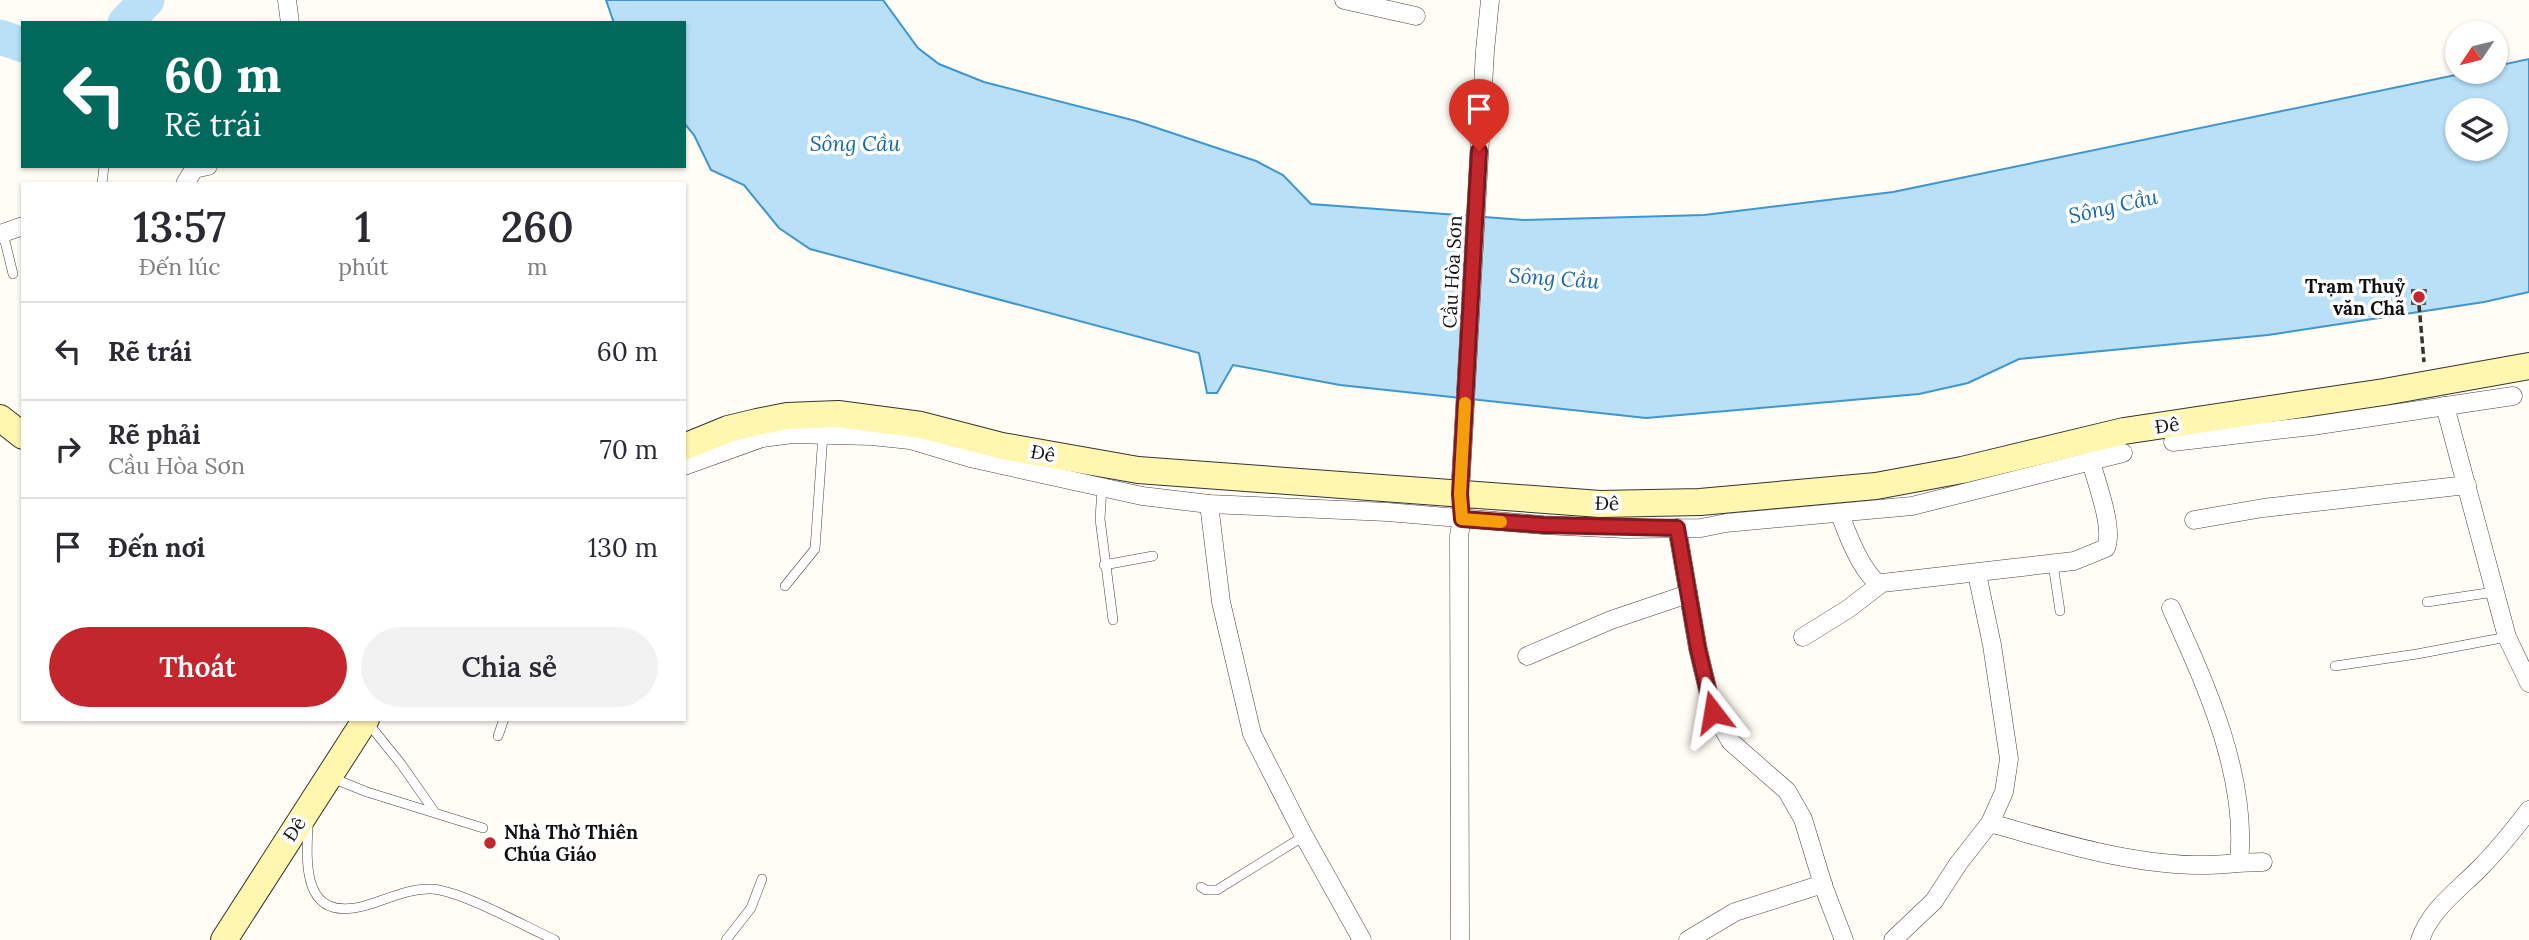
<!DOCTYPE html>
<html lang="vi">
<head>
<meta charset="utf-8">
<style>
  body { margin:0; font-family:Lora,serif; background:#f2f2f3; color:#2b2b33; height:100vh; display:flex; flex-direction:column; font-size:26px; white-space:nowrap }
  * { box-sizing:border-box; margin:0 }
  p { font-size:23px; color:#7c7c81 }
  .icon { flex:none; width:38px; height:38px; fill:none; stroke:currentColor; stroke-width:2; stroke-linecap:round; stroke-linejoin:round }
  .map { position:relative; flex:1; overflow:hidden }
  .drawer { position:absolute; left:21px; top:182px; width:665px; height:539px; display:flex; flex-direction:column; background:#fff; border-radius:0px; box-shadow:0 2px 5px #0004 }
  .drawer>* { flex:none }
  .top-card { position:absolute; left:21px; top:21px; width:665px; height:147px; border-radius:0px; box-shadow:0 2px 5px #0004; background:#00695c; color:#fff; overflow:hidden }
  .needle { width:46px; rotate:235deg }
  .fabs { position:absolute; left:2445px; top:21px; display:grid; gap:14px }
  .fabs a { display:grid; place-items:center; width:63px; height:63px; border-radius:50%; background:#fff; box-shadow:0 2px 5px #0004; font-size:35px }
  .pin { position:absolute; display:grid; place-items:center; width:60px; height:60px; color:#fff; margin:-72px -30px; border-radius:50% 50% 50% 0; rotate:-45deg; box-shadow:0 0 7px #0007 }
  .pin .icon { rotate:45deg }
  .me { position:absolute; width:77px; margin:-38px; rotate:346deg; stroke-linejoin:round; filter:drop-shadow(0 0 5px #0008) }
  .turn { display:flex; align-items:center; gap:24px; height:147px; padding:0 28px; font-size:32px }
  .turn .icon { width:91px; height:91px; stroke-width:2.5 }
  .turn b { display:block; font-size:49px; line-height:60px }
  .eta { display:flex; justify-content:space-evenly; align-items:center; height:119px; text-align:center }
  .eta b { font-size:42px; font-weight:600; line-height:49px }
  .primary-button { display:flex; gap:14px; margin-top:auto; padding:14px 28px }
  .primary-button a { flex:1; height:80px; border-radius:42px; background:#c4262e; color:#fff; font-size:28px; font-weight:600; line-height:80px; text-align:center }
  .primary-button a+a { background:#f2f2f3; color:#2b2b33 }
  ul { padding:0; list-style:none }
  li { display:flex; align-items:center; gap:21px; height:98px; padding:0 28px; border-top:2px solid #e1e1e2 }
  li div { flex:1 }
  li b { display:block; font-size:26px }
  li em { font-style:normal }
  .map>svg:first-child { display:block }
  .water { fill:#b9e0f7; stroke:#3f96cf; stroke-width:2; fill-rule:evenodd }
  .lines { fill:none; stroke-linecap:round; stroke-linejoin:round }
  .river { stroke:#b9e0f7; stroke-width:35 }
  .building { fill:#5a524d }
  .lane-casing { stroke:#444; stroke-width:10 }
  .street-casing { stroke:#444; stroke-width:19 }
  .secondary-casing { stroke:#333; stroke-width:28 }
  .path { stroke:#333; stroke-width:3.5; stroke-dasharray:7 3.5; stroke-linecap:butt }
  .lane { stroke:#fff; stroke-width:9 }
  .street { stroke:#fff; stroke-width:18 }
  .secondary { stroke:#fff6b0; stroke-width:26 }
  .route-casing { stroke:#7f191e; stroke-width:18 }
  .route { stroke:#c4262e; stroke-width:12 }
  .slow { stroke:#f59e0b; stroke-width:12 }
  .poi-dot { fill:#c4262e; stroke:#fff; stroke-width:2.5 }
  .labels { text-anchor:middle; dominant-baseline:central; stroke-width:7; stroke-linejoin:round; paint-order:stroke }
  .street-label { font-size:19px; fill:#111; stroke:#fff }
  .poi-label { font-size:19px; font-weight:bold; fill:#111; stroke:#fff; text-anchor:end }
  .water-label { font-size:21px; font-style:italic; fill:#1768a6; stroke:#fff }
</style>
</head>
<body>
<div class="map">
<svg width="2529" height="940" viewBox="0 0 2529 940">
  <rect width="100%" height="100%" fill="#fffdf5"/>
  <path class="water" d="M606 0H883L918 48 939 64 984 82 1136 121 1256 161 1283 175 1311 204 1524 220 1704 215 1893 192 2470 72H2496V66L2529 59V292L2484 302 2268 335 2019 359 1968 383 1919 394 1646 418 1340 385 1233 365 1217 393H1207L1199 353 810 249 779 228 744 185 711 170 694 135 684 123V23H614ZM2457 110H2496V149H2457Z"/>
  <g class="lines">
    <g class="river">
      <polyline points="125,23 147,0"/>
      <polyline points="0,37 23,45"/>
    </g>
  </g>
  <polygon class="building" points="2411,289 2427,289 2426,305 2411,305"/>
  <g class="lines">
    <g class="lane-casing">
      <g id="lane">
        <polyline points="102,184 104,166"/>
        <polyline points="3,233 13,274"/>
        <polyline points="1102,488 1100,519 1113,620"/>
        <polyline points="2053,564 2060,611"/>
        <polyline points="1104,565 1153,556"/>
        <polyline points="785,586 815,549 823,434"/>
        <polyline points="2427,602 2494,592"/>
        <polyline points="2335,666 2417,654 2507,637"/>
        <polyline points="368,723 401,764 434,811"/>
        <polyline points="498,736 504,719"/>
        <polyline points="332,778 367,792 483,828"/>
        <path d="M308 826C306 866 303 922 364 906 386 900 408 888 431 889 460 890 526 927 555 940"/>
        <polyline points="1201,887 1206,890 1217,890 1304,836"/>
        <polyline points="726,940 751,908 762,879"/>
      </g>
    </g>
    <g class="street-casing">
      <g id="street">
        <polyline points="287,0 290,23"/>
        <polyline points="1344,0 1416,16"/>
        <polyline points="185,184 194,169 208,166"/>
        <polyline points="0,234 23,226"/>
        <polyline points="2445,406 2507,637 2529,683"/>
        <polyline points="2173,442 2312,426 2513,396"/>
        <polyline points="684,466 762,438 793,434 872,436 910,440 970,458 1142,496 1209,504 1387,512 1543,525 1626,529 1701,528 1726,523 1912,506 2123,453"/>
        <polyline points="1209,504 1221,602 1252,734 1304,836 1362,940"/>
        <path d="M1840 514C1847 534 1862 572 1879 584"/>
        <polyline points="2194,520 2263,508 2467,485"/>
        <polyline points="1677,528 1698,649 1713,712 1731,742 1787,791 1803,819 1824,888 1844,940"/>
        <path d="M2171 608C2206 685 2248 776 2239 862"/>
        <path d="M1803 637 1848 609 1882 583 2074 561 2106 548C2114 528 2097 484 2091 462"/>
        <polyline points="1527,656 1611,620 1688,594"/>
        <path d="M1990 823C2056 842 2125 863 2194 865 2217 866 2240 862 2263 862"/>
        <polyline points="1460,940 1459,536 1462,518 1460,494 1485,51 1490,0"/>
        <polyline points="1688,940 1735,912 1823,884"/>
        <polyline points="1893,940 1934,901 1958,864 1990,823 2004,792 2009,759 1992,645 1977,574"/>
        <path d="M2420 940C2431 909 2456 892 2479 869 2497 851 2513 831 2529 810"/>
      </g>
    </g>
    <g class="secondary-casing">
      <g id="secondary">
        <polyline points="0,418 23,436"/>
        <polyline points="684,447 728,429 757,422 787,416 838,414 921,425 1002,446 1138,470 1600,504 1700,502 1876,486 1962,470 2124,431 2384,392 2529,366"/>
        <polyline points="224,940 366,719"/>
      </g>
    </g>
    <polyline class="path" points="2419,305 2424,362"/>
    <use href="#lane" class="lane"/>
    <use href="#street" class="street"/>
    <use href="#secondary" class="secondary"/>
  </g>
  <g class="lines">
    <g class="route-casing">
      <polyline id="route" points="1479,151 1460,494 1462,519 1543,525 1677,528 1698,649 1713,712"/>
    </g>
    <use href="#route" class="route"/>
    <polyline class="slow" points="1465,403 1460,494 1462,519 1501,522"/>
  </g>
  <g class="poi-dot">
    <circle cx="2419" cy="297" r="7"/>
    <circle cx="490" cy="843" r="7"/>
  </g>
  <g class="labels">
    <g class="street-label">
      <text transform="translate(1452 272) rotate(-87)">Cầu Hòa Sơn</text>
      <text transform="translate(2167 425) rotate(-8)">Đê</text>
      <text transform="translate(1043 453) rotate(10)">Đê</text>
      <text transform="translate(1607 503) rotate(1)">Đê</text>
      <text transform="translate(294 829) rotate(-57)">Đê</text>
    </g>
    <g class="poi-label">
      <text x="2405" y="286">Trạm Thuỷ<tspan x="2405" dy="22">văn Chã</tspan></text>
      <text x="504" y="832" text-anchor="start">Nhà Thờ Thiên<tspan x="504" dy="22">Chúa Giáo</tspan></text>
    </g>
    <g class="water-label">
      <text x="855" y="143">Sông Cầu</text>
      <text transform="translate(2113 206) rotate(-13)">Sông Cầu</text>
      <text transform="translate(1554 278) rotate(4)">Sông Cầu</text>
    </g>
  </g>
</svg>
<div class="fabs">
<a><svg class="needle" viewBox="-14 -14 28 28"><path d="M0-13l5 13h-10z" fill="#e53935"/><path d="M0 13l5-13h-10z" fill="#7c7c81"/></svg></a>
<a><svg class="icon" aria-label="layers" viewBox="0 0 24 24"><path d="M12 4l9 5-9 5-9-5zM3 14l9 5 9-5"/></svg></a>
</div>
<div class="pin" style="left:1479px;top:151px;background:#d93025"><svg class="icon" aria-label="arrive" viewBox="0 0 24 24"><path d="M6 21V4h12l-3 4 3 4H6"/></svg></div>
<svg class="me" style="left:1713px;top:712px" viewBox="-20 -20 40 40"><path d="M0-17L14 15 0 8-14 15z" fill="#c4262e" stroke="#fff" stroke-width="4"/></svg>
<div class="top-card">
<div class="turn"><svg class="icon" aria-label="left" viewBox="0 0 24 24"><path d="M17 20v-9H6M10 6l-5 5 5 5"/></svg><div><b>60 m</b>Rẽ trái</div></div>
</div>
<section class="drawer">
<div class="eta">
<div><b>13:57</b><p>Đến lúc</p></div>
<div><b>1</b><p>phút</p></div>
<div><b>260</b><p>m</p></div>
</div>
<ul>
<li><svg class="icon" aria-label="left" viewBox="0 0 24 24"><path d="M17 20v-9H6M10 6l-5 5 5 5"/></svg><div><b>Rẽ trái</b></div><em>60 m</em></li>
<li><svg class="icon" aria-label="right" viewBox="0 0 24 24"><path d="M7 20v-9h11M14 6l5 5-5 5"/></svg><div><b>Rẽ phải</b><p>Cầu Hòa Sơn</p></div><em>70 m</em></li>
<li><svg class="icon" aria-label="arrive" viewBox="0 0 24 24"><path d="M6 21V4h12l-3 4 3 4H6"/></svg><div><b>Đến nơi</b></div><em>130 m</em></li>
</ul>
<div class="primary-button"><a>Thoát</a><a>Chia sẻ</a></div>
</section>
</div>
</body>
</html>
